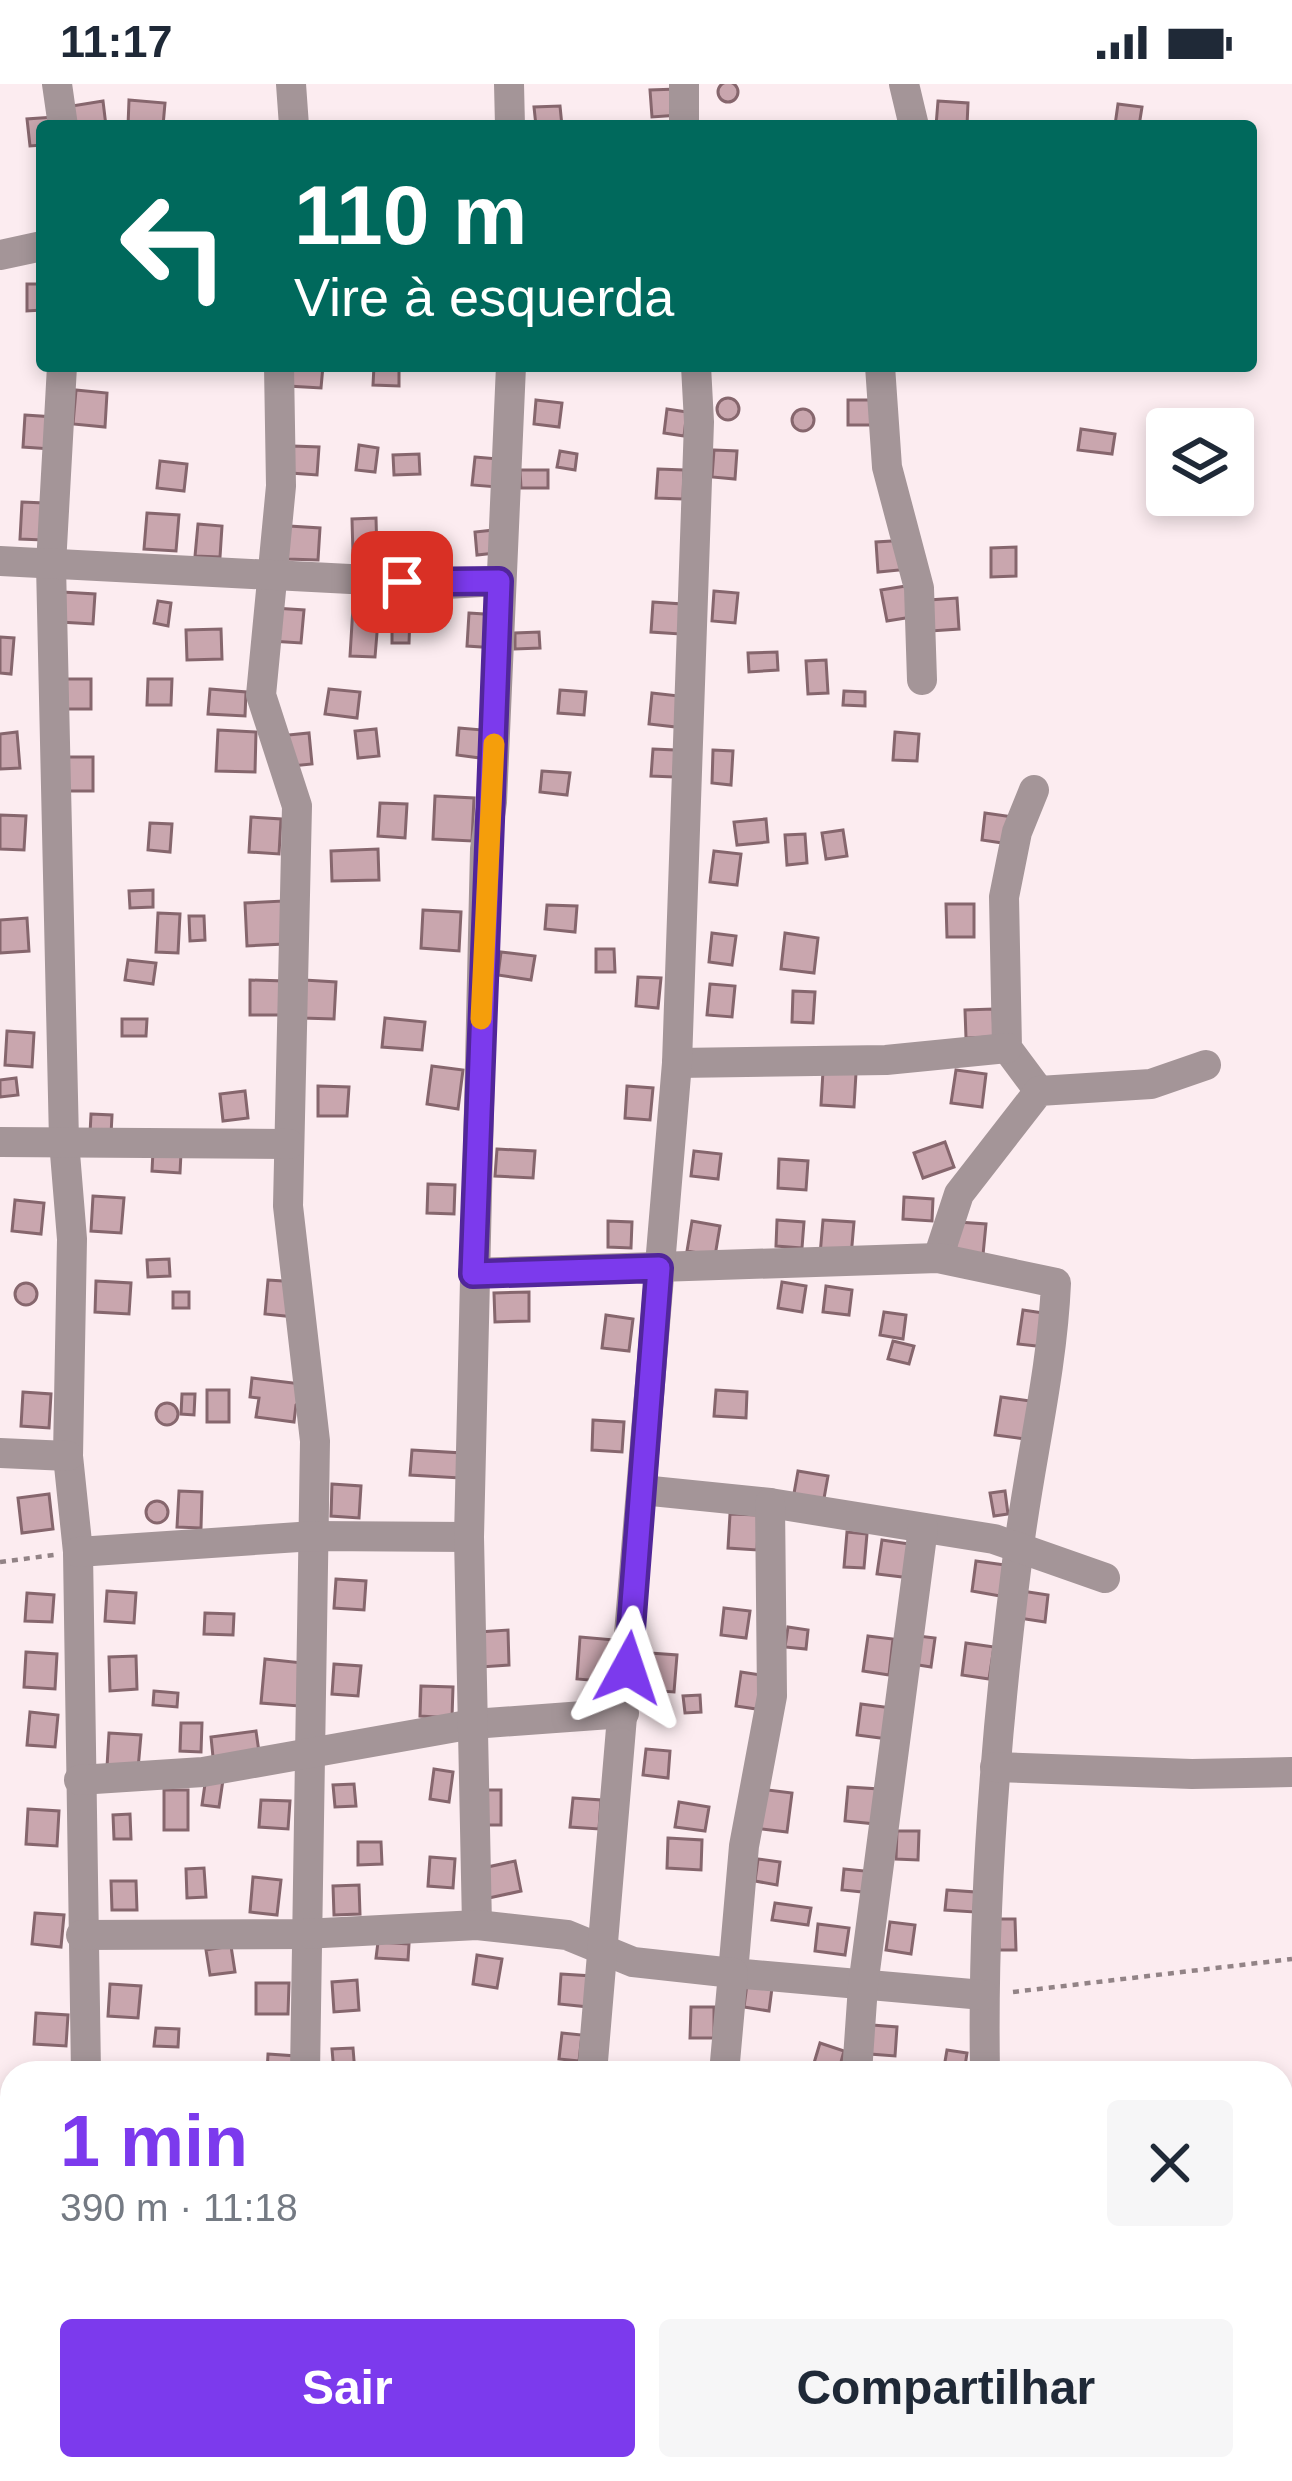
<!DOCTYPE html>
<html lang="pt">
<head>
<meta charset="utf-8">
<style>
  body { margin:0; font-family:Helvetica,sans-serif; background:#f6f6f7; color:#1f2937; height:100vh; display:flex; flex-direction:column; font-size:45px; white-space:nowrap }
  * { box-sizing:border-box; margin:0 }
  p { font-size:39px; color:#747a83 }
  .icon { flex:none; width:66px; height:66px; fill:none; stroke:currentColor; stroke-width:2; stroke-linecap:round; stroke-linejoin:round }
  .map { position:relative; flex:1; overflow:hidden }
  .side { position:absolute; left:0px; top:1977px; width:1293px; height:420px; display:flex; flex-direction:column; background:#fff; border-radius:36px 36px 0 0; box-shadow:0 6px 18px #0003 }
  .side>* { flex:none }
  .guide { position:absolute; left:36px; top:36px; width:1221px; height:252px; border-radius:12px; box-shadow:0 6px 18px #0003; background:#00695c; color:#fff; overflow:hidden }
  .fabs { position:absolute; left:1146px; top:324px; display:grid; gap:24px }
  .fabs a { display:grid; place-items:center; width:108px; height:108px; border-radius:12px; background:#fff; box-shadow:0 6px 18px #0003; font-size:60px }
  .pin { position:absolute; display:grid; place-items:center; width:102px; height:102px; color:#fff; margin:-51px; border-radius:24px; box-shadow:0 6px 18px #0006 }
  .me { position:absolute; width:132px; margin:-66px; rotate:5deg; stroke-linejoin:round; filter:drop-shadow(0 0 9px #0008) }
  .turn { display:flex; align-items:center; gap:42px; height:252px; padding:0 60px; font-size:54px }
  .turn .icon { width:156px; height:156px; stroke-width:2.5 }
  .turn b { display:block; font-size:84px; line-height:102px }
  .round { display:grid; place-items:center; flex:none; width:126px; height:126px; border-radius:12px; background:#f6f6f7 }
  .head { display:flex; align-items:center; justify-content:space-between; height:204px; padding:0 60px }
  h1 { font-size:72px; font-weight:600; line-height:90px; color:#7c3aed }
  .cta { display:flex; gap:24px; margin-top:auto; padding:24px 60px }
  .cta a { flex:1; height:138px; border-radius:12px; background:#7c3aed; color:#fff; font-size:48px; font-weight:600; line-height:138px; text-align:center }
  .cta a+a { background:#f6f6f7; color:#1f2937 }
  .status { display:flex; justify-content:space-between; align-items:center; height:84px; padding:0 60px; background:#fff; direction:ltr }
  .status svg { height:33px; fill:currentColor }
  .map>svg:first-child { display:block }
  .building { fill:#c9a6ae; stroke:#86666d; stroke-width:3 }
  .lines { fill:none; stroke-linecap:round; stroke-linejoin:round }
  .path { stroke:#928386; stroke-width:4.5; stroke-dasharray:6 6; stroke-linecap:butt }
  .minor { stroke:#a49598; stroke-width:30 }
  .route-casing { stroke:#51269a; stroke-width:30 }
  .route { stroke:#7c3aed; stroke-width:21 }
  .slow { stroke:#f59e0b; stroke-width:21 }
</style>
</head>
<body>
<div class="status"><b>11:17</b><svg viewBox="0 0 49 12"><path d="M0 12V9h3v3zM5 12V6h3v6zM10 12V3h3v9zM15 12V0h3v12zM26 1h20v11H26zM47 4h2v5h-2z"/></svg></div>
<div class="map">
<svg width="1292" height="2397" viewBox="0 0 1292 2397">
  <rect width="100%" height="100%" fill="#fcecf0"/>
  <g class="building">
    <circle cx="728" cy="8" r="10"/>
    <polygon points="677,5 679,31 652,33 650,6"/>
    <polygon points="129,16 165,19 163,42 128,42"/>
    <polygon points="103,17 106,42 74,42 72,22"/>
    <polygon points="938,17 968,19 967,42 936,42"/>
    <polygon points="1118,20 1142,23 1139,42 1115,41"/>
    <polygon points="560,22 562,42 536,42 534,23"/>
    <polygon points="54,33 55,42 42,42 42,61 30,62 27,35"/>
    <polygon points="27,200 42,200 42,226 27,227"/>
    <polygon points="289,282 323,282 321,304 288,302"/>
    <polygon points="374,282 399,282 399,302 373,301"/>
    <polygon points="76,306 107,309 105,343 73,340"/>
    <circle cx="728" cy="325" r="11"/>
    <polygon points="536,316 562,319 559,343 534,340"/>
    <rect x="848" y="316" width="25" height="25"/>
    <polygon points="667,325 687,328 684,352 664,349"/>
    <circle cx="803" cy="336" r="11"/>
    <polygon points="25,331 54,333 51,365 23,363"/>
    <polygon points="1081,345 1115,350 1112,370 1078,366"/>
    <polygon points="359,361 378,364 375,388 356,386"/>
    <polygon points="292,362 319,363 317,391 291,389"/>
    <polygon points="714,366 737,367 735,395 712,393"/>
    <polygon points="560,367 577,370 575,386 557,383"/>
    <polygon points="419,370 420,390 394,391 393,371"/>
    <polygon points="475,373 499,375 497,403 472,401"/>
    <polygon points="160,377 187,380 184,407 157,404"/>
    <polygon points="658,385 684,386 683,415 656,414"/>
    <polygon points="520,386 548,386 548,404 521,404"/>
    <polygon points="22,418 44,419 43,456 20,455"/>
    <polygon points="147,429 179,431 176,467 144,465"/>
    <polygon points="376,434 377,470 353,471 352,435"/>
    <polygon points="198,440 222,442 220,473 195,472"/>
    <polygon points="289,442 320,444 318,476 287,475"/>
    <polygon points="494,446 496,469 477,471 475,448"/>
    <polygon points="908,456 910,485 878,488 876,458"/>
    <polygon points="1016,463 1016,492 991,493 991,464"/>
    <polygon points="393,470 434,473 432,496 391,493"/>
    <polygon points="912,501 918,532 887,537 881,506"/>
    <polygon points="714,507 738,509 735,539 712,537"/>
    <polygon points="62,508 95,510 93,540 60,538"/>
    <polygon points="957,514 959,545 931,547 929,516"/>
    <polygon points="158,517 171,519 168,542 154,539"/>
    <polygon points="653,518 682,520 680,550 651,548"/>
    <polygon points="353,523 379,525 375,573 350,572"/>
    <polygon points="274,524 304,526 301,559 271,557"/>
    <polygon points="469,529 499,531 496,564 467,562"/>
    <polygon points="392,532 410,532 409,559 392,559"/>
    <polygon points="221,545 222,575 187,576 186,546"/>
    <polygon points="539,548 540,564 515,565 515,549"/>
    <polygon points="0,553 14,554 11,590 0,589"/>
    <polygon points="777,568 778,586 749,588 748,569"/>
    <polygon points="826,576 828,609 808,610 806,577"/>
    <rect x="59" y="595" width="32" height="30"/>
    <polygon points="148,595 172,595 171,621 147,621"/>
    <polygon points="210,605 246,608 245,632 208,630"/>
    <polygon points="329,605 360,608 357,634 325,630"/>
    <polygon points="560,606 586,608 584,631 558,629"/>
    <polygon points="844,607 865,608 865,622 843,621"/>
    <polygon points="652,609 679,612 676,643 649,640"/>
    <polygon points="459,644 483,646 480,674 457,671"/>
    <polygon points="376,645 379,672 358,674 355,647"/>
    <polygon points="218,646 256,648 255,688 216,687"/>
    <polygon points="17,648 20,684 0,685 0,650"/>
    <polygon points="895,648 919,650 917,677 893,676"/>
    <polygon points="309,649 312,680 281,683 278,652"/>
    <polygon points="653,665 675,666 674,693 651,692"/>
    <polygon points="713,666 733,667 731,701 712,699"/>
    <rect x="67" y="673" width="26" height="34"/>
    <polygon points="542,687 570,689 567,711 540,708"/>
    <polygon points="435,712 474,714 472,757 433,755"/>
    <polygon points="380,719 407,720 405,754 378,752"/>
    <polygon points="985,729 1013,733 1009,760 982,756"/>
    <polygon points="0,731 26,732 24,766 0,765"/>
    <polygon points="251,733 281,735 279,770 249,768"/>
    <polygon points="766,735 768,758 737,761 734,738"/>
    <polygon points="150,739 172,740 170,768 148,766"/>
    <polygon points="843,746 847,772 826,775 822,749"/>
    <polygon points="805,750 807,779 787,781 785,751"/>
    <polygon points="378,765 379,796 332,797 331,767"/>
    <polygon points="714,767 741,770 737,801 710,798"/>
    <polygon points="153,806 153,823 130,824 129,807"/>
    <polygon points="283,817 284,860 247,862 245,819"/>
    <polygon points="946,820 974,820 974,853 947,853"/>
    <polygon points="547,821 577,822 575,848 545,845"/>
    <polygon points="423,826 461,828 459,867 421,864"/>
    <polygon points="158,829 180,830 178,869 156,868"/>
    <polygon points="189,832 204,832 205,856 190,857"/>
    <polygon points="27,834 29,867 0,869 0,836"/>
    <polygon points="712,849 736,852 732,881 709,878"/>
    <polygon points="785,849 818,854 814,889 781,885"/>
    <polygon points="596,865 614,865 615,888 596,888"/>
    <polygon points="501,868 535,872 531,896 498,891"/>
    <polygon points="128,876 156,879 153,900 125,896"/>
    <polygon points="638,893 661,894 658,924 636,922"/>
    <polygon points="250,896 285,897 285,931 250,931"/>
    <polygon points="304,896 336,898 334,935 302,934"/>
    <polygon points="710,900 735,902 732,933 707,931"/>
    <polygon points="793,907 815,908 813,939 792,938"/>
    <polygon points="993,925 994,953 966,954 965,926"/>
    <polygon points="385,934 425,938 422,966 382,963"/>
    <polygon points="122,935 147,935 146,952 122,952"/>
    <polygon points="7,947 34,949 32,983 5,981"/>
    <polygon points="432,982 463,986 458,1025 427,1020"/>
    <polygon points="956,986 986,990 982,1023 951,1019"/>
    <polygon points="823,987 856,989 854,1023 821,1021"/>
    <polygon points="16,994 18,1011 0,1013 0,996"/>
    <polygon points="318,1002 349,1003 347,1032 318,1032"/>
    <polygon points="627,1002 653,1004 650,1036 625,1034"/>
    <polygon points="245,1007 248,1034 223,1037 220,1010"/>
    <polygon points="91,1030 112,1031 111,1051 90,1050"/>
    <polygon points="945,1058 954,1083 923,1094 914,1069"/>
    <polygon points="497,1065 535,1067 533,1094 495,1092"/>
    <polygon points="153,1067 181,1069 180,1089 152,1087"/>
    <polygon points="694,1067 721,1070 718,1095 691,1092"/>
    <polygon points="779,1075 808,1077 806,1106 778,1104"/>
    <polygon points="428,1100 455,1101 454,1130 427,1129"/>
    <polygon points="93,1112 124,1114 121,1149 91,1147"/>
    <polygon points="904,1113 933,1115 932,1137 903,1135"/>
    <polygon points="15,1116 44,1119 41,1150 12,1147"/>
    <polygon points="777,1136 804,1138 802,1164 776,1162"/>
    <polygon points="823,1136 854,1138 851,1173 820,1171"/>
    <polygon points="608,1137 632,1138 631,1164 608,1163"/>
    <polygon points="692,1137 720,1142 715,1172 687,1167"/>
    <polygon points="958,1138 986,1140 983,1171 955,1169"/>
    <polygon points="169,1175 170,1192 148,1193 147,1176"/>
    <polygon points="268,1196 298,1198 295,1233 265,1230"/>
    <polygon points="96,1197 131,1199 129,1230 95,1228"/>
    <polygon points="782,1198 806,1202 802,1228 778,1224"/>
    <circle cx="26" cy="1210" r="11"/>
    <polygon points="826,1202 852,1206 849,1231 823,1228"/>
    <rect x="173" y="1208" width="16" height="16"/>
    <polygon points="529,1208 529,1237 495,1238 494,1209"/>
    <polygon points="1023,1226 1050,1230 1046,1263 1018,1260"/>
    <polygon points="884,1228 906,1231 903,1255 880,1251"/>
    <polygon points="606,1231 633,1235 629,1267 602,1264"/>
    <polygon points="893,1257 914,1262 909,1280 888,1275"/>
    <polygon points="252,1294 318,1302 296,1321 294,1338 256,1333 259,1314 250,1313"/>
    <rect x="207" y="1306" width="22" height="32"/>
    <polygon points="716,1306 747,1308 746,1334 714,1332"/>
    <polygon points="23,1308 51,1310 49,1344 21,1342"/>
    <polygon points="182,1310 195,1310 194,1331 181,1330"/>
    <polygon points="1001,1313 1037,1318 1032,1356 995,1351"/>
    <circle cx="167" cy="1330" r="11"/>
    <polygon points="593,1336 624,1338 622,1368 592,1366"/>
    <polygon points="412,1366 462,1369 460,1394 410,1391"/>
    <polygon points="798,1387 828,1392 823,1420 793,1415"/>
    <polygon points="332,1400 361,1402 359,1434 331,1432"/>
    <polygon points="179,1407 202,1408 201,1444 177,1443"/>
    <polygon points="1005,1407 1008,1430 994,1432 990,1409"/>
    <polygon points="49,1410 53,1445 22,1449 18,1414"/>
    <circle cx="157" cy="1428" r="11"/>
    <polygon points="730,1430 759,1431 757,1466 728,1464"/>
    <polygon points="847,1448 867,1450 864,1484 844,1483"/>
    <polygon points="882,1456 916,1461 911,1494 877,1490"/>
    <polygon points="976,1477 1005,1481 1000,1512 972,1507"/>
    <polygon points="336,1495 366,1497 364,1526 334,1524"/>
    <polygon points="107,1507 136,1509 134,1539 105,1537"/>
    <polygon points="1022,1507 1048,1511 1045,1538 1019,1534"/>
    <polygon points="27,1509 54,1511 52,1538 25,1537"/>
    <polygon points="724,1524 750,1527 746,1554 721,1551"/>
    <polygon points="205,1529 234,1530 233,1551 204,1550"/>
    <polygon points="788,1543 808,1546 806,1565 785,1563"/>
    <polygon points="508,1546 509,1581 481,1583 479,1548"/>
    <polygon points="910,1551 935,1554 931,1583 906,1579"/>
    <polygon points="868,1552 893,1555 889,1591 863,1587"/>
    <polygon points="580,1553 615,1556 612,1598 577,1595"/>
    <polygon points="966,1559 994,1563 989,1595 962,1591"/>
    <polygon points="26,1568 57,1570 55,1605 24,1603"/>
    <polygon points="650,1569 677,1571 674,1608 647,1606"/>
    <polygon points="136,1572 137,1605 110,1607 109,1573"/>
    <polygon points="265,1575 303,1579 299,1622 261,1619"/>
    <polygon points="334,1580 361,1582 358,1612 332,1610"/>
    <polygon points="741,1588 768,1592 763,1626 736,1622"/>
    <polygon points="421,1602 453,1603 452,1634 420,1632"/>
    <polygon points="154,1607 178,1609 177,1623 153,1621"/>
    <polygon points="700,1611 701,1628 685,1629 683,1612"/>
    <polygon points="861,1620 892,1624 888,1655 857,1651"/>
    <polygon points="30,1628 58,1631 55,1663 27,1661"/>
    <polygon points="181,1639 202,1639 201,1668 180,1667"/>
    <polygon points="256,1647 259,1668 213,1673 211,1653"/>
    <polygon points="109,1649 141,1651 138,1685 107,1683"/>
    <polygon points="646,1665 670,1667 668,1694 643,1691"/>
    <polygon points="434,1685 453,1688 449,1718 430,1715"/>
    <polygon points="206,1693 223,1696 219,1723 202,1721"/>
    <polygon points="354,1700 356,1722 335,1723 333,1701"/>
    <polygon points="848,1703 879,1705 876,1740 845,1737"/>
    <polygon points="759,1705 792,1709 787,1748 754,1744"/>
    <rect x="164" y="1706" width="24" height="40"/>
    <rect x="485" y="1706" width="16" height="35"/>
    <polygon points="573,1714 601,1716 599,1745 570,1743"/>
    <polygon points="261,1716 290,1717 288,1745 259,1743"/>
    <polygon points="679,1718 709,1723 705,1747 675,1743"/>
    <polygon points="28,1725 59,1727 57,1762 26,1760"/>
    <polygon points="130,1730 131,1755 114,1755 113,1731"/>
    <polygon points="897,1747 919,1747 918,1776 896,1775"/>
    <polygon points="668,1754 702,1756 701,1786 667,1784"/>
    <polygon points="358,1758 381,1758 382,1780 358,1781"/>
    <polygon points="430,1773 455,1775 453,1804 428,1802"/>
    <polygon points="758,1775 780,1778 777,1801 755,1797"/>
    <polygon points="515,1777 521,1807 489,1814 483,1784"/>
    <polygon points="204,1784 206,1813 187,1814 186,1785"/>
    <polygon points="844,1785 865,1787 863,1808 842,1806"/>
    <polygon points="253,1793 281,1796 277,1831 250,1828"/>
    <polygon points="111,1797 136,1797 137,1826 112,1826"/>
    <polygon points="359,1801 360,1830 334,1831 333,1802"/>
    <polygon points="947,1806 975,1808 974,1828 945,1826"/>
    <polygon points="775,1819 811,1824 808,1841 772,1836"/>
    <polygon points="35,1829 64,1831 61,1863 32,1860"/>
    <polygon points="998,1835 1015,1835 1016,1866 999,1866"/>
    <polygon points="890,1838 915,1841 911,1870 886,1866"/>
    <polygon points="818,1840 849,1844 845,1871 815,1867"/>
    <polygon points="378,1858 409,1860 408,1876 376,1874"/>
    <polygon points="231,1862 235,1888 210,1891 206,1866"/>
    <polygon points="477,1871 502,1875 497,1904 473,1900"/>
    <polygon points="561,1890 592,1892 589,1923 559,1920"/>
    <polygon points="357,1896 359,1926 334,1928 332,1898"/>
    <polygon points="256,1899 289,1899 288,1930 256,1930"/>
    <polygon points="110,1900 141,1902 138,1934 108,1932"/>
    <polygon points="747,1900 772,1904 769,1927 744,1923"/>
    <polygon points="691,1923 714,1923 714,1954 690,1954"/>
    <polygon points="36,1929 68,1931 66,1962 34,1960"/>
    <polygon points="872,1941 897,1943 895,1972 870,1970"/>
    <polygon points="156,1944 179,1945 178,1963 154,1962"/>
    <polygon points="562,1949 582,1951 579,1977 559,1975"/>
    <polygon points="820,1959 844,1967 838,1989 811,1989"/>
    <polygon points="353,1964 355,1989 334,1989 332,1965"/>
    <polygon points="947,1966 967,1969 964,1989 943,1989"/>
    <polygon points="268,1970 296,1972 295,1989 267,1989"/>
    <polygon points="12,2142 12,2165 0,2165 0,2143"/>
    <polygon points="410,2385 434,2385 435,2397 411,2397"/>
    <rect x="455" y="2385" width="39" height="12"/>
    <polygon points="698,2385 725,2385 727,2397 700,2397"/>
  </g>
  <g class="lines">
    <g class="path">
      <polyline points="0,1478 54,1471"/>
      <polyline points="1013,1908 1292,1875"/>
    </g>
    <g class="minor">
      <polyline points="57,0 63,42"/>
      <polyline points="291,0 294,42"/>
      <polyline points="509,0 510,42"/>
      <polyline points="684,0 684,42"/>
      <polyline points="904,0 914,42"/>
      <polyline points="0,171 42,162"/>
      <polyline points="62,282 51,481 64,1057 72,1155 68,1372 78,1468 86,1989"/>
      <polyline points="279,282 281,402 261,611 297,722 288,1122 315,1357 305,1989"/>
      <polyline points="880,282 887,383 919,504 922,596"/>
      <polyline points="0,477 446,500 499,497"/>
      <polyline points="1034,706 1017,748 1004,813 1007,964 1039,1007"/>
      <polyline points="677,979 886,976 1007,964"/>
      <polyline points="0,1058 289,1060"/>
      <polyline points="938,1174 959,1110 1039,1007 1151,1000 1206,981"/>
      <path d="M473 1189 938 1174 1056 1199C1052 1291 1029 1379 1018 1470 996 1642 982 1816 985 1989"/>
      <polyline points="0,1369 68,1372"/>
      <polyline points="642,1406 770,1419 994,1455 1105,1494"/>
      <polyline points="770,1419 772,1612 744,1762 733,1889 983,1911"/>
      <polyline points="78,1468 314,1452 469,1453"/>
      <polyline points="995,1683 1192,1690 1292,1688"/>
      <polyline points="79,1696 203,1688 473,1640 624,1629"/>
      <polyline points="477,1841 469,1453 485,765 492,718 511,282"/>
      <polyline points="81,1851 304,1850 477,1841 567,1851 633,1878 733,1889 724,1989"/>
      <polyline points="592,1989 677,979 699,338 696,282"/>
      <polyline points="857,1989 863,1902 923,1444"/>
      <polyline points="0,2200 12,2200"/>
      <polyline points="1281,2268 1292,2262"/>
      <polyline points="326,2385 327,2397"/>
      <polyline points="732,2385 734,2397"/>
      <polyline points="1056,2385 1059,2397"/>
      <polyline points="136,2386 166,2385"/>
      <polyline points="507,2397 507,2385"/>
    </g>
  </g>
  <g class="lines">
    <g class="route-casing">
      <polyline id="route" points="402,498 499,497 473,1190 659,1184 628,1584"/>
    </g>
    <use href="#route" class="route"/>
    <polyline class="slow" points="481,935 494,660"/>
  </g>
</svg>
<div class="fabs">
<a><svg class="icon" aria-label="layers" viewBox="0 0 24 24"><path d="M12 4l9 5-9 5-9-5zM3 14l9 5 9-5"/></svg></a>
</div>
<div class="pin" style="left:402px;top:498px;background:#d93025"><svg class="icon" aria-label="arrive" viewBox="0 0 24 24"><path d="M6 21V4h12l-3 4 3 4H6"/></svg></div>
<svg class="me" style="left:628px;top:1584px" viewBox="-20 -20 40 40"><path d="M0-17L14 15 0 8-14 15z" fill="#7c3aed" stroke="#fff" stroke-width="4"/></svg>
<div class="guide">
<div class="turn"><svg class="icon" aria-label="left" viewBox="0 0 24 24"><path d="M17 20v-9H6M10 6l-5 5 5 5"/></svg><div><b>110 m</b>Vire à esquerda</div></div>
</div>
<section class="side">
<div class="head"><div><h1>1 min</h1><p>390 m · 11:18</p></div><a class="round"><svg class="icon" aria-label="close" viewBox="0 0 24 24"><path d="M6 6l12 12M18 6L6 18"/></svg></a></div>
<div class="cta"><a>Sair</a><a>Compartilhar</a></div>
</section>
</div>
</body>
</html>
